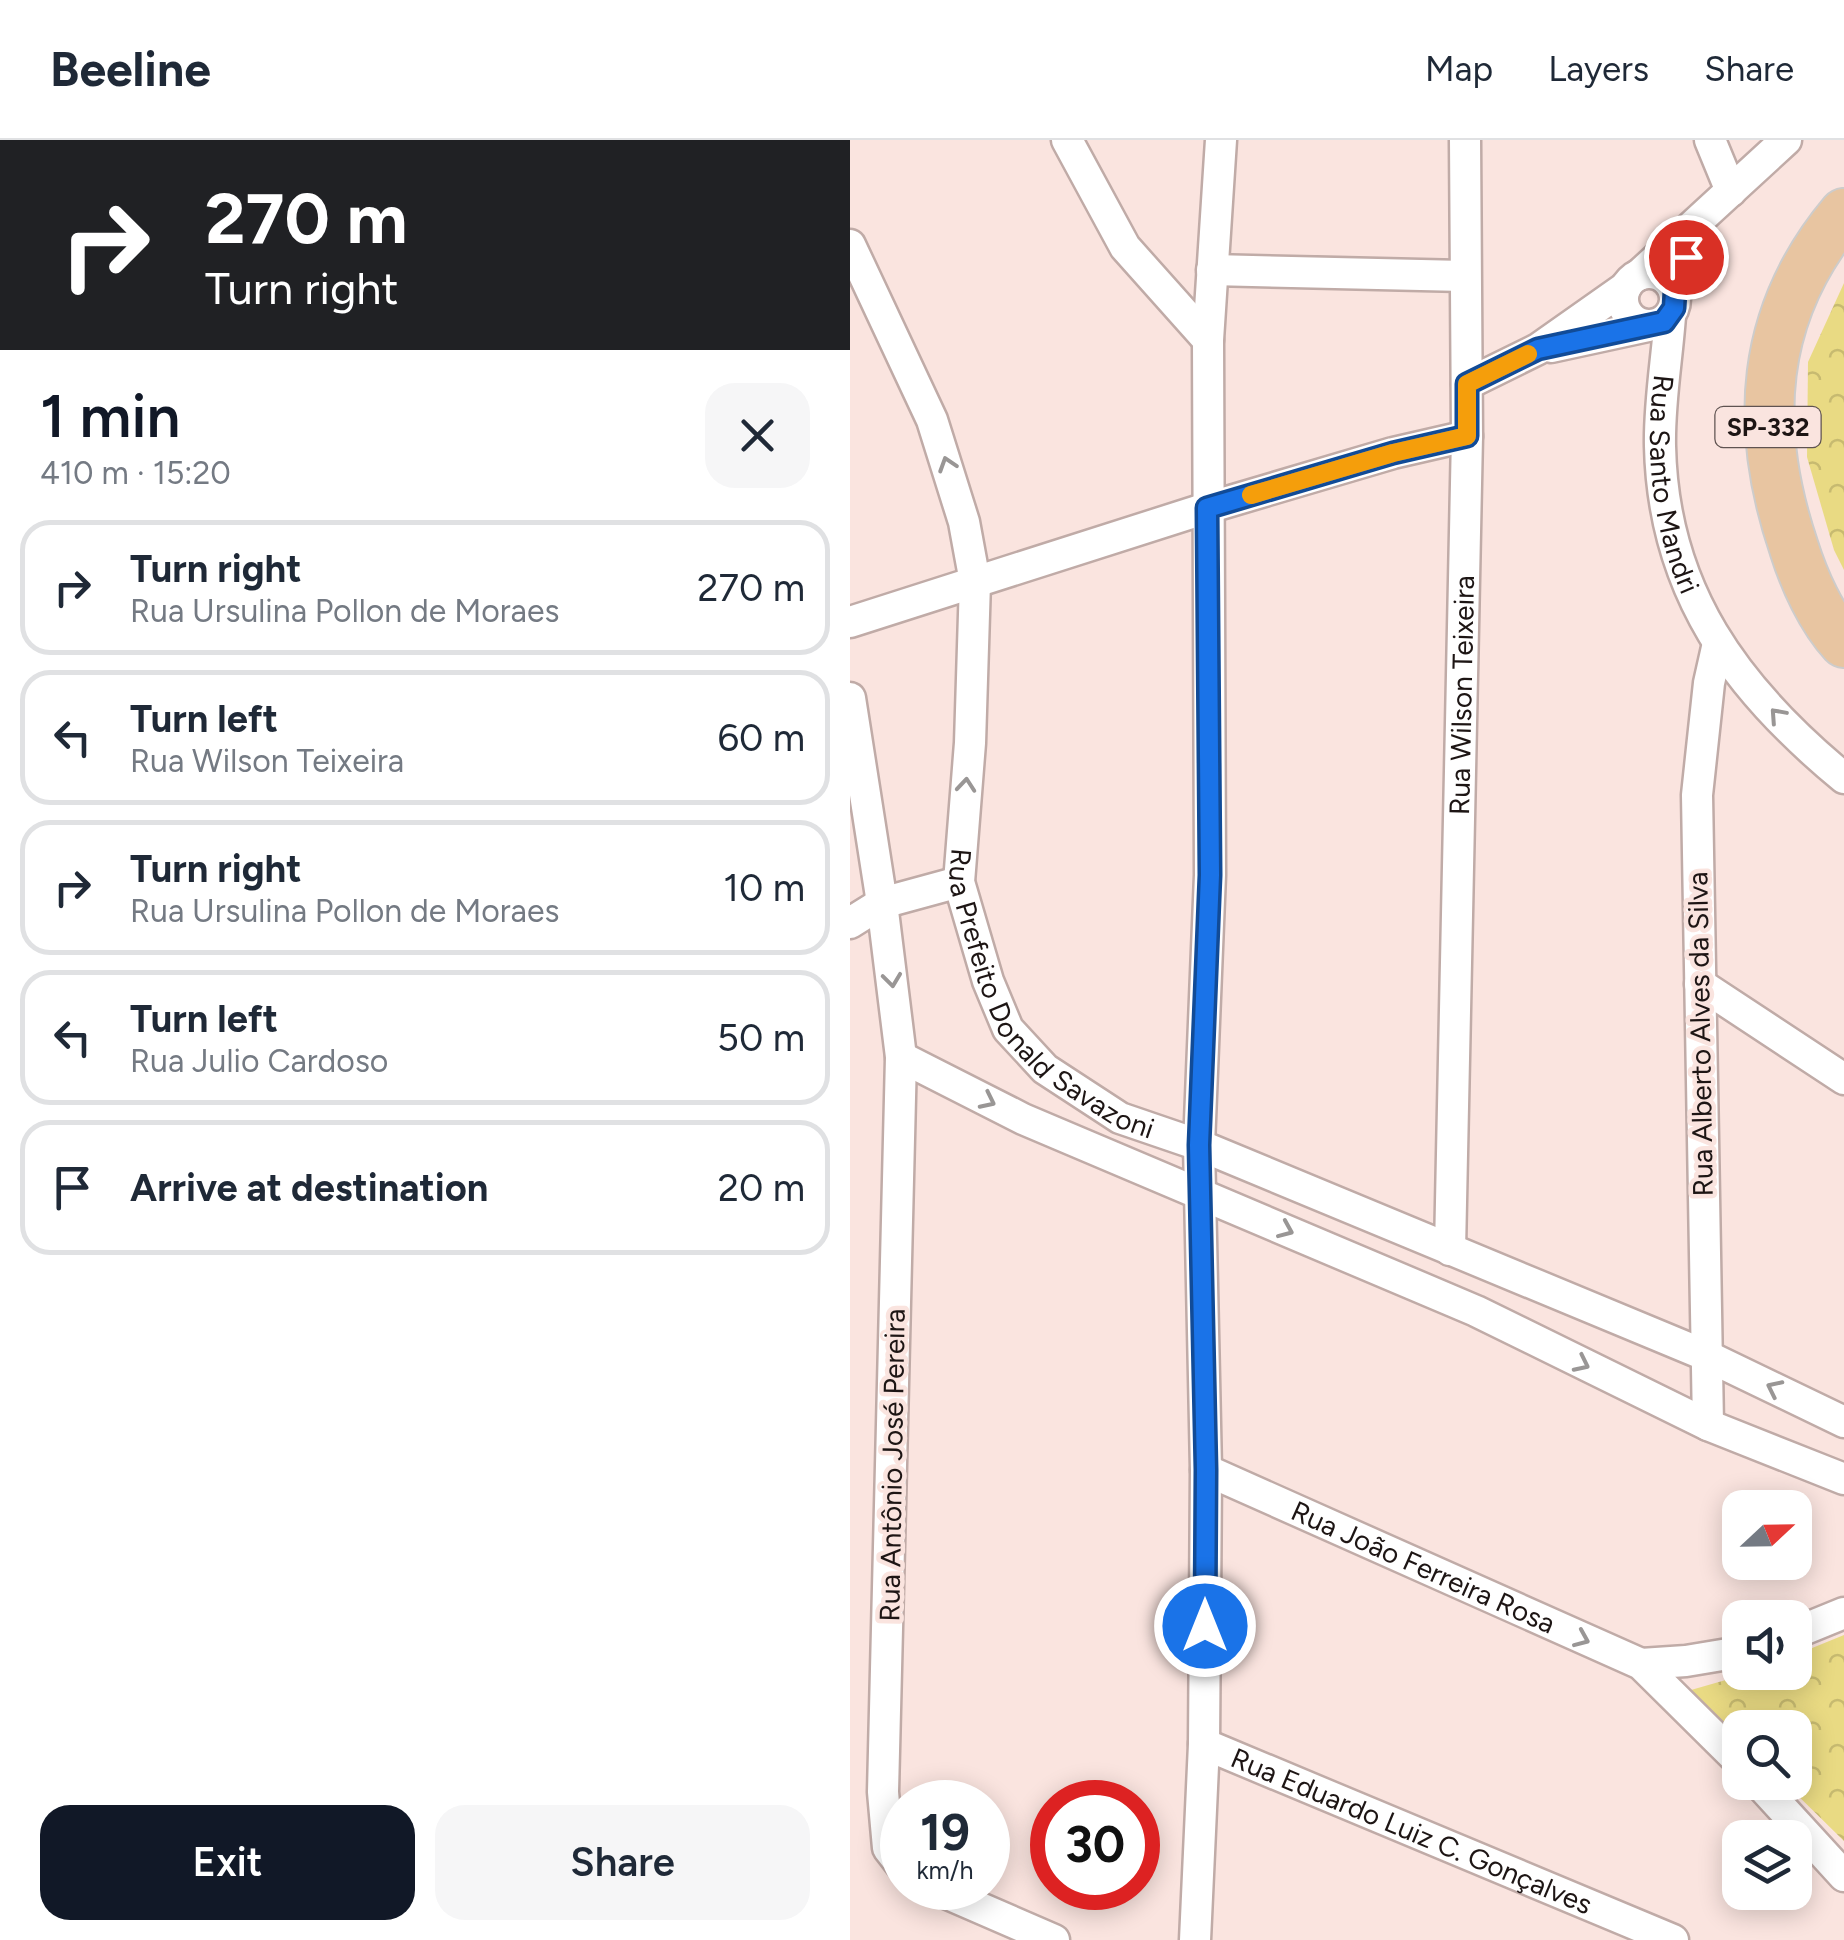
<!DOCTYPE html>
<html lang="en">
<head>
<meta charset="utf-8">
<style>
  body { margin:0; font-family:Figtree,sans-serif; background:#f6f6f7; color:#1f2937; height:100vh; display:flex; flex-direction:column; font-size:38px; white-space:nowrap }
  * { box-sizing:border-box; margin:0 }
  p { font-size:32px; color:#747a83 }
  .icon { flex:none; width:55px; height:55px; fill:none; stroke:currentColor; stroke-width:2; stroke-linecap:round; stroke-linejoin:round }
  .map { position:relative; flex:1; overflow:hidden }
  .sheet { display:flex; flex-direction:column; background:#fff; width:850px }
  .sheet>* { flex:none }
  .guide { background:#202124; color:#fff; overflow:hidden }
  .needle { width:65px; rotate:68deg }
  .fabs { position:absolute; left:872px; top:1350px; display:grid; gap:20px }
  .fabs a { display:grid; place-items:center; width:90px; height:90px; border-radius:20px; background:#fff; box-shadow:0 5px 25px #0003; font-size:50px }
  .speed { position:absolute; left:30px; top:1640px; display:flex; gap:20px; font-size:50px; font-weight:700; text-align:center }
  .speed>* { display:grid; place-content:center; width:130px; height:130px; border-radius:50%; background:#fff; box-shadow:0 5px 25px #0003; line-height:1 }
  .speed small { font-size:25px; font-weight:400 }
  .speed .limit { border:15px solid #d22; background:#fff; color:#111 }
  .pin { position:absolute; display:grid; place-items:center; width:85px; height:85px; color:#fff; margin:-42px; border:5px solid #fff; border-radius:50%; box-shadow:0 2px 10px #0007 }
  .me { position:absolute; width:110px; margin:-55px; rotate:0deg; stroke-linejoin:round; filter:drop-shadow(0 0 8px #0008) }
  .turn { display:flex; align-items:center; gap:35px; height:210px; padding:0 40px; font-size:45px }
  .turn .icon { width:130px; height:130px; stroke-width:2.5 }
  .turn b { display:block; font-size:70px; line-height:85px }
  .round { display:grid; place-items:center; flex:none; width:105px; height:105px; border-radius:30px; background:#f6f6f7 }
  .head { display:flex; align-items:center; justify-content:space-between; height:170px; padding:0 40px }
  h1 { font-size:60px; font-weight:600; line-height:75px; color:#111827 }
  .primary-button { display:flex; gap:20px; margin-top:auto; padding:20px 40px }
  .primary-button a { flex:1; height:115px; border-radius:30px; background:#111827; color:#fff; font-size:40px; font-weight:600; line-height:115px; text-align:center }
  .primary-button a+a { background:#f6f6f7; color:#1f2937 }
  ul { padding:0; list-style:none }
  li { display:flex; align-items:center; gap:30px; height:135px; margin:0 20px 15px; padding:0 20px; border:5px solid #e0e1e3; border-radius:30px }
  li div { flex:1 }
  li b { display:block; font-size:38px }
  li em { font-style:normal }
  header { display:flex; align-items:center; gap:60px; box-sizing:border-box; height:140px; padding:0 50px; background:#fff; border-bottom:2px solid #e0e1e3 }
  header strong { font-size:48px }
  nav { display:flex; gap:55px; margin-inline-start:auto; font-size:35px }
  main { display:flex; flex:1; min-height:0 }
  .map>svg:first-child { display:block }
  .forest { fill:url(#forest-crowns) }
  .lines { fill:none; stroke-linecap:round; stroke-linejoin:round }
  .street-casing { stroke:#c0aba7; stroke-width:35 }
  .primary-casing { stroke:#cdcccb; stroke-width:52 }
  .street { stroke:#fff; stroke-width:30 }
  .primary { stroke:#e8c5a1; stroke-width:48 }
  .oneway { stroke:#999695 }
  .route-casing { stroke:#114b97; stroke-width:25 }
  .route { stroke:#1a73e8; stroke-width:18 }
  .slow { stroke:#f59e0b; stroke-width:18 }
  .labels { text-anchor:middle; dominant-baseline:central; stroke-width:9; stroke-linejoin:round; paint-order:stroke }
  .shield { fill:#fae4df; stroke:#5f5351; stroke-width:2.5 }
  .shield-label { font-size:25px; font-weight:bold; fill:#1d1514 }
  .street-label { font-size:28px; fill:#1d1514; stroke:#fae4df }
</style>
</head>
<body>
<header>
<strong>Beeline</strong>
<nav><a>Map</a><a>Layers</a><a>Share</a></nav>
</header>
<main>
<section class="sheet">
<div class="guide">
<div class="turn"><svg class="icon" aria-label="right" viewBox="0 0 24 24"><path d="M7 20v-9h11M14 6l5 5-5 5"/></svg><div><b>270 m</b>Turn right</div></div>
</div>
<div class="head"><div><h1>1 min</h1><p>410 m · 15:20</p></div><a class="round"><svg class="icon" aria-label="close" viewBox="0 0 24 24"><path d="M6 6l12 12M18 6L6 18"/></svg></a></div>
<ul>
<li><svg class="icon" aria-label="right" viewBox="0 0 24 24"><path d="M7 20v-9h11M14 6l5 5-5 5"/></svg><div><b>Turn right</b><p>Rua Ursulina Pollon de Moraes</p></div><em>270 m</em></li>
<li><svg class="icon" aria-label="left" viewBox="0 0 24 24"><path d="M17 20v-9H6M10 6l-5 5 5 5"/></svg><div><b>Turn left</b><p>Rua Wilson Teixeira</p></div><em>60 m</em></li>
<li><svg class="icon" aria-label="right" viewBox="0 0 24 24"><path d="M7 20v-9h11M14 6l5 5-5 5"/></svg><div><b>Turn right</b><p>Rua Ursulina Pollon de Moraes</p></div><em>10 m</em></li>
<li><svg class="icon" aria-label="left" viewBox="0 0 24 24"><path d="M17 20v-9H6M10 6l-5 5 5 5"/></svg><div><b>Turn left</b><p>Rua Julio Cardoso</p></div><em>50 m</em></li>
<li><svg class="icon" aria-label="arrive" viewBox="0 0 24 24"><path d="M6 21V4h12l-3 4 3 4H6"/></svg><div><b>Arrive at destination</b></div><em>20 m</em></li>
</ul>
<div class="primary-button"><a>Exit</a><a>Share</a></div>
</section>
<div class="map">
<svg width="994" height="1800" viewBox="0 0 994 1800">
  <defs>
    <pattern id="forest-crowns" width="20" height="18" patternUnits="userSpaceOnUse" patternTransform="scale(2.5)"><rect width="20" height="18" fill="#e9da83"/><path d="M2 6a3 3 0 1 1 6 0M12 15a3 3 0 1 1 6 0" fill="none" stroke="#c7ba70"/></pattern>
  </defs>
  <rect width="100%" height="100%" fill="#fae4df"/>
  <g class="forest">
    <polygon points="994,143 994,430 984,410 957,317 958,222"/>
    <polygon points="994,1495 994,1701 935,1643 945,1642 945,1588 890,1588 890,1598 841,1550 900,1533 945,1532 945,1515"/>
  </g>
  <g class="lines">
    <g class="street-casing">
      <g id="street">
        <polyline points="217,0 275,107 358,200"/>
        <polyline points="860,0 881,51"/>
        <path id="s1" d="M0 105 82 280 114 382 125 442 120 603 109 742 138 841 158 889 195 929 270 978 349 1005 855 1215 994 1282"/>
        <polyline points="362,130 614,136"/>
        <circle cx="799" cy="159" r="26"/>
        <polyline points="789,135 936,0"/>
        <path id="s2" d="M820 176C817 219 809 263 810 306 813 451 886 549 994 638"/>
        <polyline points="701,207 798,186"/>
        <polyline points="617,244 688,209 776,147"/>
        <polyline points="0,482 357,368 543,313 617,296"/>
        <polyline points="0,558 32,763 51,917 33,1652 38,1708 52,1726"/>
        <polyline points="0,783 32,763 109,742"/>
        <polyline points="850,844 994,939"/>
        <polyline points="51,917 173,979 626,1171 858,1285 994,1339"/>
        <path id="s3" d="M600 1110 617 296 615 0"/>
        <polyline points="858,1285 847,655 859,543 868,503"/>
        <path id="s4" d="M356 1330 791 1524 890 1622"/>
        <polyline points="945,1493 994,1473"/>
        <polyline points="791,1524 836,1521 890,1512"/>
        <path id="s5" d="M354 1604 823 1800"/>
        <polyline points="908,1642 994,1736"/>
        <polyline points="84,1748 204,1800"/>
        <polyline points="345,1800 354,1604 356,1330 349,1005 360,735 358,200 371,0"/>
      </g>
    </g>
    <g class="primary-casing">
      <path id="primary" d="M994 73C909 174 903 287 944 408 954 440 971 478 994 503"/>
    </g>
    <use href="#street" class="street"/>
    <use href="#primary" class="primary"/>
  </g>
  <defs><path id="oneway-chevron" d="M-2-3.5L2.5 0L-2 3.5" fill="none" stroke-width="1.6" stroke-linecap="round" stroke-linejoin="round" transform="scale(2.5)"/></defs>
  <g class="oneway">
    <use href="#oneway-chevron" transform="translate(97 324) rotate(-108)"/>
    <use href="#oneway-chevron" transform="translate(927 575) rotate(-132)"/>
    <use href="#oneway-chevron" transform="translate(116 645) rotate(-85)"/>
    <use href="#oneway-chevron" transform="translate(42 840) rotate(83)"/>
    <use href="#oneway-chevron" transform="translate(138 961) rotate(26)"/>
    <use href="#oneway-chevron" transform="translate(436 1090) rotate(23)"/>
    <use href="#oneway-chevron" transform="translate(732 1224) rotate(26)"/>
    <use href="#oneway-chevron" transform="translate(924 1248) rotate(-154)"/>
    <use href="#oneway-chevron" transform="translate(732 1499) rotate(23)"/>
  </g>
  <g class="lines">
    <g class="route-casing">
      <polyline id="route" points="355,1486 356,1330 349,1005 360,735 357,368 543,313 617,296 617,244 688,209 814,182 824,168 825,151 836,117"/>
    </g>
    <use href="#route" class="route"/>
    <polyline class="slow" points="401,355 543,313 617,296 617,244 678,214"/>
  </g>
  <g class="labels">
    <rect class="shield" x="865.5" y="267" width="105" height="40" rx="8"/>
    <g class="shield-label">
      <text x="918" y="287">SP-332</text>
    </g>
    <g class="street-label">
      <text stroke="none"><textPath href="#s2" startOffset="170">Rua Santo Mandri</textPath></text>
      <text stroke="none"><textPath href="#s3" startOffset="555">Rua Wilson Teixeira</textPath></text>
      <text stroke="none"><textPath href="#s1" startOffset="812">Rua Prefeito Donald Savazoni</textPath></text>
      <text transform="translate(850 894) rotate(-91)">Rua Alberto Alves da Silva</text>
      <text transform="translate(42 1325) rotate(-89)">Rua Antônio José Pereira</text>
      <text stroke="none"><textPath href="#s4" startOffset="238">Rua João Ferreira Rosa</textPath></text>
      <text stroke="none"><textPath href="#s5" startOffset="225">Rua Eduardo Luiz C. Gonçalves</textPath></text>
    </g>
  </g>
</svg>
<div class="fabs">
<a><svg class="needle" viewBox="-14 -14 28 28"><path d="M0-13l5 13h-10z" fill="#e53935"/><path d="M0 13l5-13h-10z" fill="#747a83"/></svg></a>
<a><svg class="icon" aria-label="sound" viewBox="0 0 24 24"><path d="M4 9h4l5-4v14l-5-4H4zM17 9q2 3 0 6"/></svg></a>
<a><svg class="icon" aria-label="search" viewBox="0 0 24 24"><circle cx="10" cy="10" r="6"/><path d="M15 15l6 6"/></svg></a>
<a><svg class="icon" aria-label="layers" viewBox="0 0 24 24"><path d="M12 4l9 5-9 5-9-5zM3 14l9 5 9-5"/></svg></a>
</div>
<div class="speed"><div>19<small>km/h</small></div><div class="limit">30</div></div>
<div class="pin" style="left:836px;top:117px;background:#d93025"><svg class="icon" aria-label="arrive" viewBox="0 0 24 24"><path d="M6 21V4h12l-3 4 3 4H6"/></svg></div>
<svg class="me" style="left:355px;top:1486px" viewBox="-20 -20 40 40"><circle r="17" fill="#1a73e8" stroke="#fff" stroke-width="3"/><path d="M0-11L8 9 0 5-8 9z" fill="#fff"/></svg>
</div>
</main>
</body>
</html>
